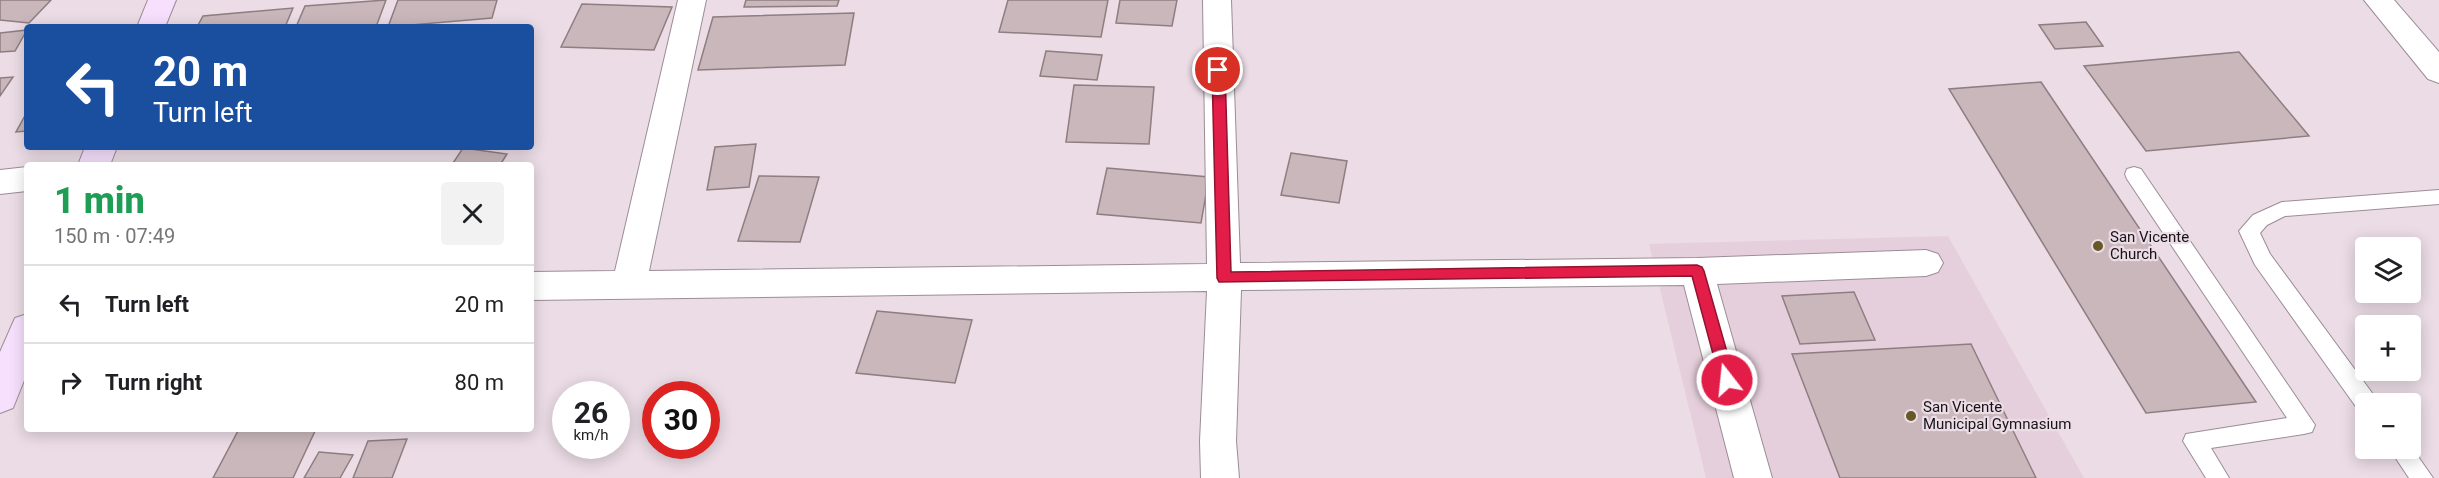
<!DOCTYPE html>
<html lang="en">
<head>
<meta charset="utf-8">
<style>
  body { margin:0; font-family:Roboto,sans-serif; background:#f2f2f2; color:#202124; height:100vh; display:flex; flex-direction:column; font-size:22px; white-space:nowrap }
  * { box-sizing:border-box; margin:0 }
  p { font-size:20px; color:#757577 }
  .icon { flex:none; width:33px; height:33px; fill:none; stroke:currentColor; stroke-width:2; stroke-linecap:round; stroke-linejoin:round }
  .map { position:relative; flex:1; overflow:hidden }
  .panel { position:absolute; left:24px; top:162px; width:510px; height:270px; display:flex; flex-direction:column; background:#fff; border-radius:6px; box-shadow:0 3px 15px #0003 }
  .panel>* { flex:none }
  .top-card { position:absolute; left:24px; top:24px; width:510px; height:126px; border-radius:6px; box-shadow:0 3px 15px #0003; background:#1a4fa0; color:#fff; overflow:hidden }
  .fabs { position:absolute; left:2355px; top:237px; display:grid; gap:12px }
  .fabs a { display:grid; place-items:center; width:66px; height:66px; border-radius:6px; background:#fff; box-shadow:0 3px 15px #0003; font-size:30px }
  .speed { position:absolute; left:552px; top:381px; display:flex; gap:12px; font-size:30px; font-weight:700; text-align:center }
  .speed>* { display:grid; place-content:center; width:78px; height:78px; border-radius:50%; background:#fff; box-shadow:0 3px 15px #0003; line-height:1 }
  .speed small { font-size:15px; font-weight:400 }
  .speed .limit { border:9px solid #d22; background:#fff; color:#111 }
  .pin { position:absolute; display:grid; place-items:center; width:51px; height:51px; color:#fff; margin:-26px; border:3px solid #fff; border-radius:50%; box-shadow:0 2px 6px #0007 }
  .me { position:absolute; width:66px; margin:-33px; rotate:344deg; stroke-linejoin:round; filter:drop-shadow(0 0 4px #0008) }
  .turn { display:flex; align-items:center; gap:21px; height:126px; padding:0 30px; font-size:27px }
  .turn .icon { width:78px; height:78px; stroke-width:2.5 }
  .turn b { display:block; font-size:42px; line-height:51px }
  .round { display:grid; place-items:center; flex:none; width:63px; height:63px; border-radius:6px; background:#f2f2f2 }
  .headline { display:flex; align-items:center; justify-content:space-between; height:102px; padding:0 30px }
  h1 { font-size:36px; font-weight:800; line-height:45px; color:#1e9e55 }
  ul { padding:0; list-style:none }
  li { display:flex; align-items:center; gap:18px; height:78px; padding:0 30px; border-top:2px solid #e0e0e0 }
  li div { flex:1 }
  li b { display:block; font-size:22px }
  li em { font-style:normal }
  .map>svg:first-child { display:block }
  .built { fill:#e6cfdc }
  .building { fill:#c9b7bb; stroke:#8e7e81; stroke-width:1.5 }
  .lines { fill:none; stroke-linecap:round; stroke-linejoin:round }
  .service-casing { stroke:#9b8d96; stroke-width:2 }
  .minor-casing { stroke:#9b8d96; stroke-width:2 }
  .secondary-casing { stroke:#9b8d96; stroke-width:2 }
  .service { fill:#fff; fill-rule:evenodd }
  .minor { fill:#fff; fill-rule:evenodd }
  .secondary { fill:#f7e0fd; fill-rule:evenodd }
  .route { fill:#e11d48; stroke:#92132f; stroke-width:1.5 }
  .poi-dot { fill:#685826; stroke:#ebdce5; stroke-width:2 }
  .labels { text-anchor:middle; dominant-baseline:central; stroke-width:4.5; stroke-linejoin:round; paint-order:stroke }
  .poi-label { font-size:15px; fill:#181316; stroke:#ebdce5; text-anchor:start }
</style>
</head>
<body>
<div class="map">
<svg width="2439" height="478" viewBox="0 0 2439 478">
  <rect width="100%" height="100%" fill="#ebdce5"/>
  <polygon class="built" points="1948,236 2084,478 1706,478 1649,244"/>
  <g class="building">
    <polygon points="0,0 51,0 29,23 0,20"/>
    <polygon points="386,0 376,27 296,27 305,6"/>
    <polygon points="398,0 497,0 492,18 388,27"/>
    <polygon points="746,0 839,0 837,6 744,7"/>
    <polygon points="1008,0 1108,0 1101,37 999,32"/>
    <polygon points="1120,0 1177,0 1172,26 1116,23"/>
    <polygon points="582,4 672,7 654,50 561,47"/>
    <polygon points="293,8 285,27 197,27 203,16"/>
    <polygon points="854,13 845,65 698,70 713,17"/>
    <polygon points="2086,22 2103,46 2055,49 2039,25"/>
    <polygon points="27,30 15,51 0,52 0,33"/>
    <polygon points="1046,51 1102,55 1097,80 1040,76"/>
    <polygon points="2239,52 2309,136 2146,151 2084,66"/>
    <polygon points="13,77 0,96 0,78"/>
    <polygon points="2041,82 2256,402 2146,413 1949,89"/>
    <polygon points="1074,85 1154,87 1149,144 1066,142"/>
    <polygon points="27,112 27,131 16,132"/>
    <polygon points="756,144 749,187 707,190 715,147"/>
    <polygon points="463,148 507,154 500,165 453,163"/>
    <polygon points="1291,153 1347,161 1339,203 1281,195"/>
    <polygon points="1107,168 1209,177 1201,223 1097,214"/>
    <polygon points="759,176 819,177 800,242 738,241"/>
    <polygon points="1854,292 1875,340 1800,344 1782,296"/>
    <polygon points="877,311 972,320 955,383 856,373"/>
    <polygon points="1971,344 2036,478 1840,478 1792,354"/>
    <polygon points="239,429 316,429 293,478 213,478"/>
    <polygon points="407,439 392,478 353,478 368,441"/>
    <polygon points="319,452 353,455 340,478 304,478"/>
  </g>
  <g class="lines">
    <g class="service-casing">
      <g id="service">
        <polygon points="2134,167 2141,169 2315,425 2312,432 2304,434 2211,448 2229,478 2206,478 2183,441 2186,434 2287,418 2127,179 2125,174 2127,169"/>
        <polygon points="2439,190 2439,204 2285,216 2267,225 2260,233 2270,254 2375,397 2377,404 2366,404 2366,413 2359,411 2255,265 2239,231 2253,215 2282,202"/>
        <polygon points="2410,445 2433,478 2409,478 2389,448 2410,448"/>
      </g>
    </g>
    <g class="minor-casing">
      <g id="minor">
        <polygon points="678,0 706,0 649,271 1207,264 1203,0 1231,0 1240,263 1697,258 1926,250 1938,254 1943,263 1938,272 1926,276 1717,284 1772,478 1734,478 1684,285 1241,290 1236,441 1239,478 1201,478 1200,441 1207,291 531,300 531,272 615,271"/>
        <polygon points="2364,0 2394,0 2439,52 2439,83 2428,79"/>
        <polygon points="27,167 27,191 0,194 0,170"/>
      </g>
    </g>
    <g class="secondary-casing">
      <g id="secondary">
        <polygon points="148,0 176,0 165,27 137,27"/>
        <polygon points="85,147 117,147 110,165 78,165"/>
        <polygon points="27,314 27,373 13,408 0,413 0,352 15,318"/>
      </g>
    </g>
    <use href="#service" class="service"/>
    <use href="#minor" class="minor"/>
    <use href="#secondary" class="secondary"/>
  </g>
  <polygon class="route" points="1218,65 1225,70 1231,272 1697,265 1702,267 1704,271 1735,380 1732,384 1727,386 1722,384 1720,380 1692,276 1219,282 1217,278 1212,70"/>
  <g class="poi-dot">
    <circle cx="2098" cy="246" r="6"/>
    <circle cx="1911" cy="416" r="6"/>
  </g>
  <g class="labels">
    <g class="poi-label">
      <text x="2110" y="237">San Vicente<tspan x="2110" dy="17">Church</tspan></text>
      <text x="1923" y="407">San Vicente<tspan x="1923" dy="17">Municipal Gymnasium</tspan></text>
    </g>
  </g>
</svg>
<div class="fabs">
<a><svg class="icon" aria-label="layers" viewBox="0 0 24 24"><path d="M12 4l9 5-9 5-9-5zM3 14l9 5 9-5"/></svg></a>
<a>+</a>
<a>−</a>
</div>
<div class="speed"><div>26<small>km/h</small></div><div class="limit">30</div></div>
<div class="pin" style="left:1218px;top:70px;background:#d93025"><svg class="icon" aria-label="arrive" viewBox="0 0 24 24"><path d="M6 21V4h12l-3 4 3 4H6"/></svg></div>
<svg class="me" style="left:1727px;top:380px" viewBox="-20 -20 40 40"><circle r="17" fill="#e11d48" stroke="#fff" stroke-width="3"/><path d="M0-11L8 9 0 5-8 9z" fill="#fff"/></svg>
<div class="top-card">
<div class="turn"><svg class="icon" aria-label="left" viewBox="0 0 24 24"><path d="M17 20v-9H6M10 6l-5 5 5 5"/></svg><div><b>20 m</b>Turn left</div></div>
</div>
<section class="panel">
<div class="headline"><div><h1>1 min</h1><p>150 m · 07:49</p></div><a class="round"><svg class="icon" aria-label="close" viewBox="0 0 24 24"><path d="M6 6l12 12M18 6L6 18"/></svg></a></div>
<ul>
<li><svg class="icon" aria-label="left" viewBox="0 0 24 24"><path d="M17 20v-9H6M10 6l-5 5 5 5"/></svg><div><b>Turn left</b></div><em>20 m</em></li>
<li><svg class="icon" aria-label="right" viewBox="0 0 24 24"><path d="M7 20v-9h11M14 6l5 5-5 5"/></svg><div><b>Turn right</b></div><em>80 m</em></li>
</ul>
</section>
</div>
</body>
</html>
